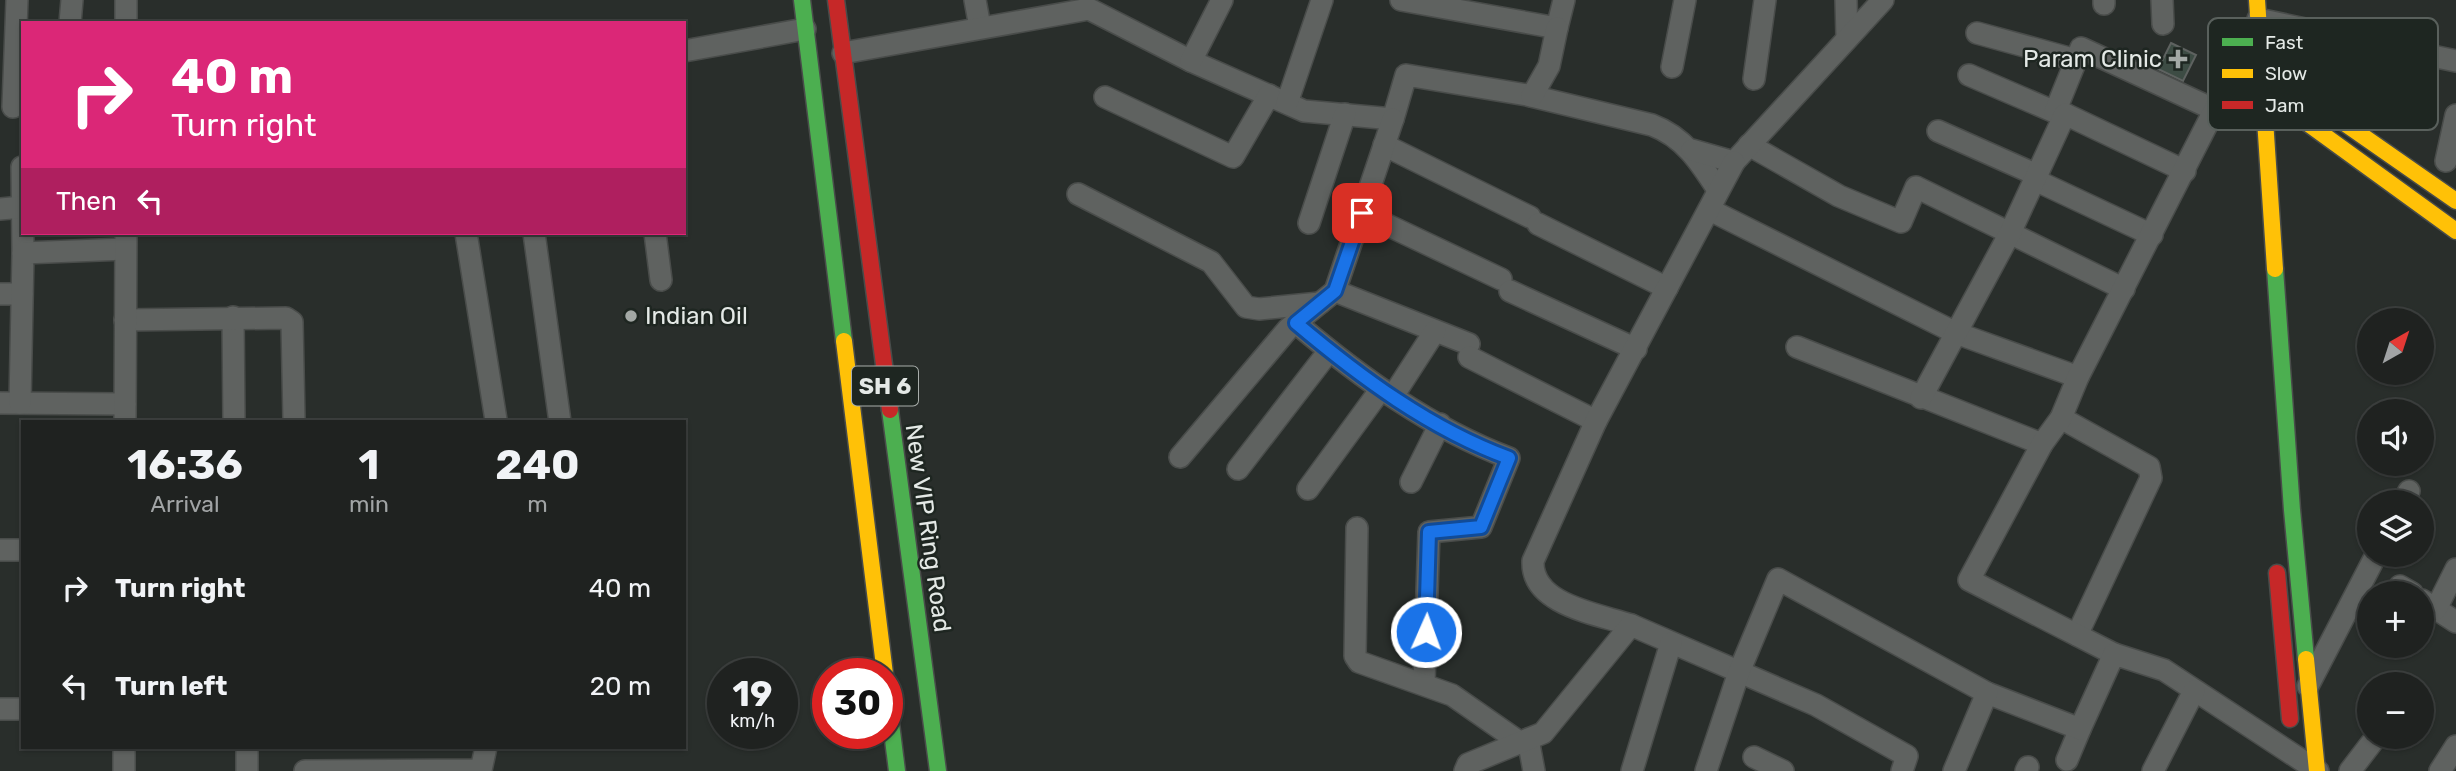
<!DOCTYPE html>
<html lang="en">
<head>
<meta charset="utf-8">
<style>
  body { margin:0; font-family:Rubik,sans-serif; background:#2c2f2d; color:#f1f3f6; height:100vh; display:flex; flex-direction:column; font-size:26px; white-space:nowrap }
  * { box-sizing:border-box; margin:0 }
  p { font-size:23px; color:#a1a4a5 }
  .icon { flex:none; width:38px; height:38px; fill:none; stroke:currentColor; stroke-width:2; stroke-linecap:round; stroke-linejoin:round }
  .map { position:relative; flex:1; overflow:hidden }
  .details { position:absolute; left:21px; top:420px; width:665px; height:329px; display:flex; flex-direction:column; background:#1f2220; border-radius:0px; box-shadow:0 2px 5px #0004,0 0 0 2px #3c3f3e }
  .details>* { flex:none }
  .top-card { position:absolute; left:21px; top:21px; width:665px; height:214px; border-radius:0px; box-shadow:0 2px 5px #0004,0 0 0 2px #3c3f3e; background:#db2777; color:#fff; overflow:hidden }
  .needle { width:46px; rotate:39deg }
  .fabs { position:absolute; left:2357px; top:308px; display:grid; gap:14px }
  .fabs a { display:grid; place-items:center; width:77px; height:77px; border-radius:50%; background:#1f2220; box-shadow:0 2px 5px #0004,0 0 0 2px #3c3f3e; font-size:35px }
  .speed { position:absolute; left:707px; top:658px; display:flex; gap:14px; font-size:35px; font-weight:700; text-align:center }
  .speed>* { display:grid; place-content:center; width:91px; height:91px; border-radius:50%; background:#1f2220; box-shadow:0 2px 5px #0004,0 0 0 2px #3c3f3e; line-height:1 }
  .speed small { font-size:18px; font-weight:400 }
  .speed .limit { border:10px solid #d22; background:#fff; color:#111 }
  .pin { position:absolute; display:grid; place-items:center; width:60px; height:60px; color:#fff; margin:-30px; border-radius:14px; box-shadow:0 4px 10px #0006 }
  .me { position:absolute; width:77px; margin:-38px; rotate:2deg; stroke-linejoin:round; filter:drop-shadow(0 0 5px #0008) }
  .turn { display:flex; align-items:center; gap:24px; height:147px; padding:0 35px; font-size:32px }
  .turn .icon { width:91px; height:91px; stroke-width:2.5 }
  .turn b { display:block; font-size:49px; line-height:60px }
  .then { display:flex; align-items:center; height:66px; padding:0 35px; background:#0003; gap:14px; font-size:26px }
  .eta { display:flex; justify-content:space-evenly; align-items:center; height:119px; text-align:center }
  .eta b { font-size:42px; font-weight:700; line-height:49px }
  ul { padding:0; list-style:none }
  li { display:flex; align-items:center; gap:21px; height:98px; padding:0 35px }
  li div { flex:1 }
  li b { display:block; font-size:26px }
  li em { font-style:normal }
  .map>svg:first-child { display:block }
  .building { fill:#3d4c44; stroke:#5e6260; stroke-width:2 }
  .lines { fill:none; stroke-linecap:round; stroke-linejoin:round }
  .street-casing { stroke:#494c4a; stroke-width:24 }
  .fast-casing { stroke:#494c4a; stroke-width:19 }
  .slow-casing { stroke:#494c4a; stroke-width:19 }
  .jam-casing { stroke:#494c4a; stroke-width:19 }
  .street { stroke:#5f6260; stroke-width:21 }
  .fast { stroke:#4caf50; stroke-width:16 }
  .slow { stroke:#ffc107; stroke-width:16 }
  .jam { stroke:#c62828; stroke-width:16 }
  .route-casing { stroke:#114b97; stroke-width:18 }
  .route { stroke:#1a73e8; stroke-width:12 }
  .poi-dot { fill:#a3a8a5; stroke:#1e2621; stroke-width:2.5 }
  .labels { text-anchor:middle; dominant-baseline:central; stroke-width:5; stroke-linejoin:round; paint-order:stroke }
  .shield { fill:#1e2621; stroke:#a9aeab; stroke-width:2 }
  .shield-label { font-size:23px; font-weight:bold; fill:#e4e9e6 }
  .poi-label { font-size:24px; fill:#e4e9e6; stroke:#1e2621; text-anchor:end }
  .street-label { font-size:24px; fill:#e4e9e6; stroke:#1e2621 }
  .key { fill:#1e2621; stroke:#59605c; stroke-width:2 }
  .key-label { font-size:19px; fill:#e4e9e6 }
</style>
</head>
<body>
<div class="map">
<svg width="2456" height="771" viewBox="0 0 2456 771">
  <rect width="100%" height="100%" fill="#292e2b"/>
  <polygon class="building" points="2171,43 2196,55 2183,81 2158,69"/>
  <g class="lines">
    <g class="street-casing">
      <g id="street">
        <polyline points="975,0 980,27"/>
        <polyline points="1401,0 1557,28 1564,0"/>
        <polyline points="1846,0 1847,37"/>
        <polyline points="2104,0 2104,4"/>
        <polyline points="2162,0 2163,24"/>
        <polyline points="2258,19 2456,61"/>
        <polyline points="70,23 72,0"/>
        <polyline points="126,23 126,0"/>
        <polyline points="1977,33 2076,60"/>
        <polyline points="684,51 805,29"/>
        <path d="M843 53 1089 9 1191 61 1304 111 1393 119 1406 75 1527 95 1652 125C1684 137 1700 162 1718 190"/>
        <polyline points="1191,61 1222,0"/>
        <polyline points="1672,67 1685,0"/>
        <polyline points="1969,75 2055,112"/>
        <polyline points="1754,79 1765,0"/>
        <polyline points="1532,96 1549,66 1557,28"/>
        <polyline points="1105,97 1233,157 1269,95"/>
        <polyline points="1287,103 1322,0"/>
        <polyline points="13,107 17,0"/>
        <polyline points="2065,114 2055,112 2081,48 2215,110"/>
        <polyline points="1938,131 2037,175"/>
        <polyline points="1384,145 1530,217"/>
        <polyline points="1749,145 1839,196 1901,222 1916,187 2124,289"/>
        <polyline points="1692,150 1734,162 1883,0"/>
        <polyline points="2446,161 2456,115"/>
        <polyline points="22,167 23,253"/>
        <polyline points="2035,180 2152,235"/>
        <polyline points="1078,194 1211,262 1246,307 1259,309 1320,303"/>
        <polyline points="0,209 22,207"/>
        <polyline points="1710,210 1956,333 2078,377"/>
        <polyline points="1362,213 1501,279"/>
        <polyline points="1309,223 1345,114"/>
        <polyline points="1538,224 1667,288"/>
        <polyline points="466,233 496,420"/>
        <polyline points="534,233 560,422"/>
        <polyline points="655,233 661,280"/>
        <polyline points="1335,291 1469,344"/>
        <polyline points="1510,291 1636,349"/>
        <polyline points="0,294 22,294"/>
        <polyline points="233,317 234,422"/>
        <polyline points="125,320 286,318 292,322 294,420"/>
        <path d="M1296 323C1360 377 1430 428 1509 458L1481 527 1429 532 1424 682"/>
        <polyline points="1797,347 2042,444"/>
        <polyline points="1469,357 1596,421"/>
        <polyline points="1393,396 1435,331"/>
        <polyline points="1921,398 2010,233 2065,114 2185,171"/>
        <polyline points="0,403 125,404"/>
        <polyline points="20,403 23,253 125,249"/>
        <polyline points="2061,418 2149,467 2151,478 2077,635"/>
        <polyline points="125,422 126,233"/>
        <polyline points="1180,457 1288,329 1335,291 1393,119"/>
        <polyline points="1238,469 1329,351"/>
        <polyline points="1411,482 1440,424"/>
        <polyline points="1308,489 1381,389"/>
        <polyline points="2403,502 2409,491"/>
        <polyline points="1357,528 1355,656 1359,662 1452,695 1518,741"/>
        <polyline points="0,550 23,550"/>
        <polyline points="2400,586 2412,593"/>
        <polyline points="2422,600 2456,622"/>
        <polyline points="2436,609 2456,569"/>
        <path d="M1631 625C1598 614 1531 605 1533 561L1596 421 1734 162"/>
        <polyline points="2114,654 1969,580 2042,444 2061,418 2078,377 2242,56"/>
        <polyline points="2308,686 2376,555"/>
        <polyline points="0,709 23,709"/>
        <polyline points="1528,739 1534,771"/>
        <polyline points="1754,757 1783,771"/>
        <polyline points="2067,760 2080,729"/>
        <polyline points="124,771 124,747"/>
        <polyline points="247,771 247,747"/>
        <polyline points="305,771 481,770 486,747"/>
        <polyline points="1465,771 1468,764 1543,733 1631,625 1816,705 1907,756 1902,771"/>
        <polyline points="1632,771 1671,643"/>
        <polyline points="1706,771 1739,672 1778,579 1987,693 2080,729 2114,654 2164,670 2318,771"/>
        <polyline points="1954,771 1987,693"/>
        <polyline points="2026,771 2028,767"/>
        <polyline points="2153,771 2194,691"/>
        <polyline points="2350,771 2376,737"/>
        <polyline points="2440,771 2456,746"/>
      </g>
    </g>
    <g class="fast-casing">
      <g id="fast">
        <polyline points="802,0 844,341"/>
        <polyline points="2275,269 2292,510 2306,659"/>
        <polyline points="890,410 938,771"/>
        <polyline points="887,692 897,771"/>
      </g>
    </g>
    <g class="slow-casing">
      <g id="slow">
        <polyline points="2257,0 2275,269"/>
        <polyline points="2284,81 2456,201"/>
        <polyline points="2252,83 2456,231"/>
        <polyline points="844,341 885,674"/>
        <polyline points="2306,659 2317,771"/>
      </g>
    </g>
    <g class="jam-casing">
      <g id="jam">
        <polyline points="836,0 890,410"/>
        <polyline points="2277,573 2290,719"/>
      </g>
    </g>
    <use href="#street" class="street"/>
    <use href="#fast" class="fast"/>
    <use href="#slow" class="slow"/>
    <use href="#jam" class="jam"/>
  </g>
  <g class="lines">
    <g class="route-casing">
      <path id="route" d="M1362 213 1335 291 1296 323C1360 377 1430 429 1509 458L1481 527 1429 532 1426 632"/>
    </g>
    <use href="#route" class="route"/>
  </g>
  <g class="poi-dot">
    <path d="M2174.5 48.5h7v7h7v7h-7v7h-7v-7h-7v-7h7z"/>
    <circle cx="631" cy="316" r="7"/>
  </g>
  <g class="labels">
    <rect class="shield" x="852" y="366.5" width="66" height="39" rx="5"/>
    <g class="shield-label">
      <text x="885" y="386">SH 6</text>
    </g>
    <g class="poi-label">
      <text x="2162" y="59">Param Clinic</text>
      <text x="645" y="316" text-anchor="start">Indian Oil</text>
    </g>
    <g class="street-label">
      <text transform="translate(928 528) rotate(82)">New VIP Ring Road</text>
    </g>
  </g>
  <rect x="2208" y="18" width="230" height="112" rx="10" class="key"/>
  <rect x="2222" y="38" width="31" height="8" fill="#4caf50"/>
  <rect x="2222" y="69" width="31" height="9" fill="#ffc107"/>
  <rect x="2222" y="101" width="31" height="8" fill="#c62828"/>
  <g class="key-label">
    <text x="2265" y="49">Fast</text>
    <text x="2265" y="80">Slow</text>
    <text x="2265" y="112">Jam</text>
  </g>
</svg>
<div class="fabs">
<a><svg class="needle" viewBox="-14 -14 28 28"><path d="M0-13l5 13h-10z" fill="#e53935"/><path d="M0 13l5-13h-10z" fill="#a1a4a5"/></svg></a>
<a><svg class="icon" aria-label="sound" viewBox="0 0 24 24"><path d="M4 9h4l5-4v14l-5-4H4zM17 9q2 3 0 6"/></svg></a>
<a><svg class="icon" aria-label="layers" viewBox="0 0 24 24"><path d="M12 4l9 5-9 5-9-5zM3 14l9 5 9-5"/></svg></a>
<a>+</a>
<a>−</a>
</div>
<div class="speed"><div>19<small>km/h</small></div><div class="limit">30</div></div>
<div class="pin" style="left:1362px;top:213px;background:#d93025"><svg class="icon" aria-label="arrive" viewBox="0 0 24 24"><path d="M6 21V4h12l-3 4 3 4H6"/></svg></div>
<svg class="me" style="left:1426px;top:632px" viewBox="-20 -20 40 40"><circle r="17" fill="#1a73e8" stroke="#fff" stroke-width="3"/><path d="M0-11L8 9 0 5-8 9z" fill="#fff"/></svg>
<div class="top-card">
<div class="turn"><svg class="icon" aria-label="right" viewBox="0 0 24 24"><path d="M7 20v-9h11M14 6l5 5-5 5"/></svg><div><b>40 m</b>Turn right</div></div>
<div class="then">Then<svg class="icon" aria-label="left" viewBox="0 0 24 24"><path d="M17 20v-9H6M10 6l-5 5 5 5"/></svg></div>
</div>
<section class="details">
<div class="eta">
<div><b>16:36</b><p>Arrival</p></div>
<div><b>1</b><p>min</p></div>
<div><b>240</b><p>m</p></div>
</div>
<ul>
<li><svg class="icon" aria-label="right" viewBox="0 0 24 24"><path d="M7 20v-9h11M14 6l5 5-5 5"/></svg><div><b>Turn right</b></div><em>40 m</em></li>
<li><svg class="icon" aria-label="left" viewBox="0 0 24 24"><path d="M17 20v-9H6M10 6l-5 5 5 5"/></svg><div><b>Turn left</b></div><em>20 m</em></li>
</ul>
</section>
</div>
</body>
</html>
